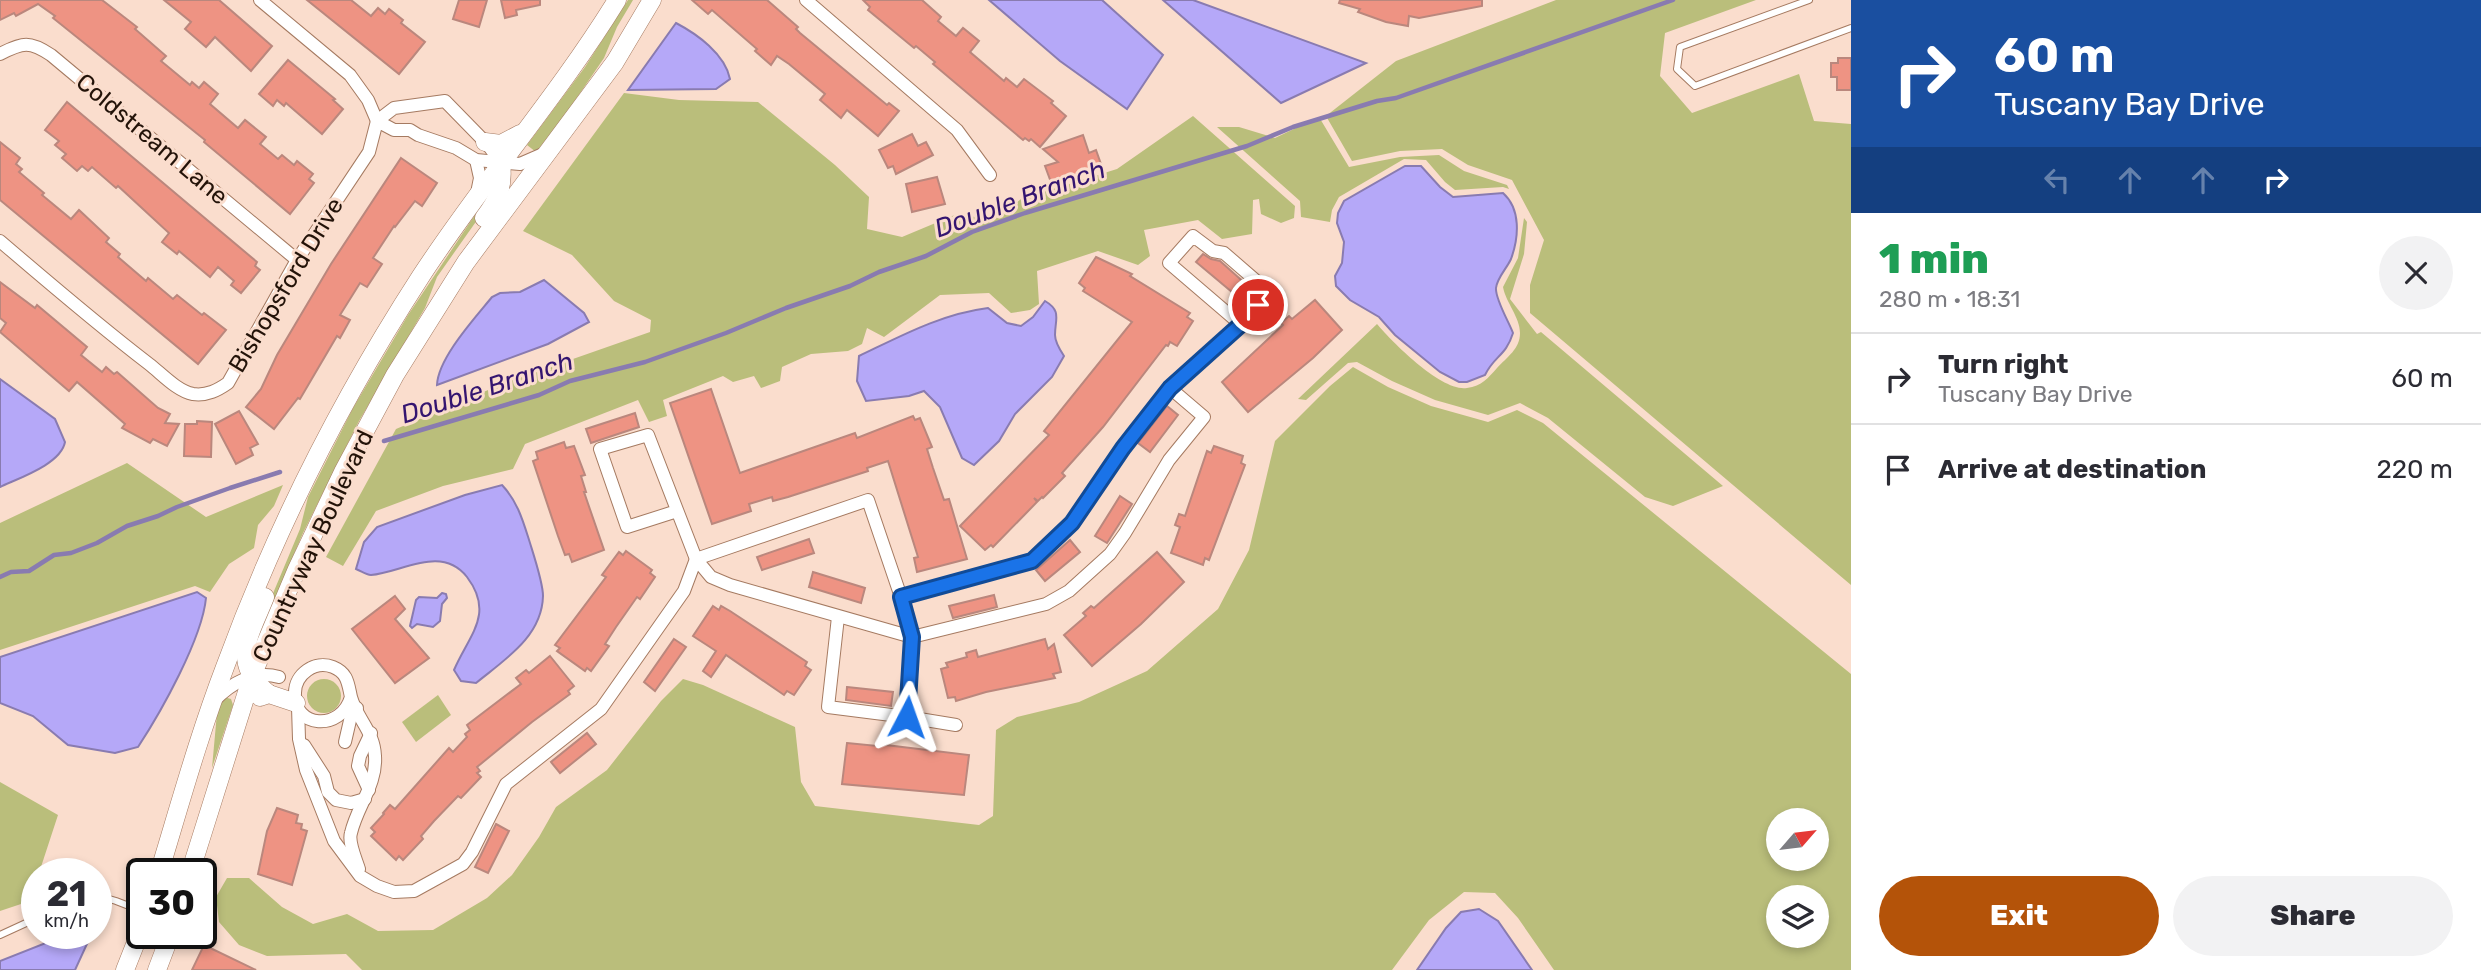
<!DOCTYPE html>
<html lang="en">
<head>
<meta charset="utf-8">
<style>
  body { margin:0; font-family:Rubik,sans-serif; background:#f2f2f3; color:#2b2b33; height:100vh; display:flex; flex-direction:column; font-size:26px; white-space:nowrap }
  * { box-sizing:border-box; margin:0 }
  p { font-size:23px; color:#7c7c81 }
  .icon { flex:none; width:38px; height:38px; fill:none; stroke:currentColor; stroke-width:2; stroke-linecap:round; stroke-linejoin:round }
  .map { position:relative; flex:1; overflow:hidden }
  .sheet { display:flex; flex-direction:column; background:#fff; width:630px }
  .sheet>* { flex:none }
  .banner { background:#1a4fa0; color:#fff; overflow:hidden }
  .needle { width:46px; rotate:62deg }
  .buttons { position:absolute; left:1766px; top:808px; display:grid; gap:14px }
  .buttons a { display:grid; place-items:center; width:63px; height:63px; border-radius:50%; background:#fff; box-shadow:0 4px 10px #0003; font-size:35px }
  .speed { position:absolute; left:21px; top:858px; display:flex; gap:14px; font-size:35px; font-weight:700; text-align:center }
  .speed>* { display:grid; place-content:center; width:91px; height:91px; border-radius:50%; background:#fff; box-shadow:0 4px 10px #0003; line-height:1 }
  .speed small { font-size:18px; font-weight:400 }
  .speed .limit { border:4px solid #111; border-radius:10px; background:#fff; color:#111 }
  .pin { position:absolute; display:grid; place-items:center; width:60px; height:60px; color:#fff; margin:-30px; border:4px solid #fff; border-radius:50%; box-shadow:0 2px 7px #0007 }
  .me { position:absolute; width:77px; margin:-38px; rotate:4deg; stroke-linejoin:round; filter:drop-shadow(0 0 5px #0008) }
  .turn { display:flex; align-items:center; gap:24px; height:147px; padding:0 28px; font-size:32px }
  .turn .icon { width:91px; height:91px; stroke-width:2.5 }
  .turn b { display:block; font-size:49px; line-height:60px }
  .lanes { display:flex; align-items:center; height:66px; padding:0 28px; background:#0003; justify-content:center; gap:35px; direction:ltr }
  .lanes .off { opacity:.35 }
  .round { display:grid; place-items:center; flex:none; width:74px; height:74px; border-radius:37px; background:#f2f2f3 }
  .overview { display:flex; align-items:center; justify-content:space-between; height:119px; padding:0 28px }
  h1 { font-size:42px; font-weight:800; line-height:52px; color:#1e9e55 }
  .button { display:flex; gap:14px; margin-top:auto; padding:14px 28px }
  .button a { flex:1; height:80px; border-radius:42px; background:#b45309; color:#fff; font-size:28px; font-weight:800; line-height:80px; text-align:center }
  .button a+a { background:#f2f2f3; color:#2b2b33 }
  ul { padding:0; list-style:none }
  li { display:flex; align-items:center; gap:21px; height:91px; padding:0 28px; border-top:2px solid #e1e1e2 }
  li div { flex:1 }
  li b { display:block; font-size:26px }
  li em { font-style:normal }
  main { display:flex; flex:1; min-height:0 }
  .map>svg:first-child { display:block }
  .green { fill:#babe7b; fill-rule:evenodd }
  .water { fill:#b5a8f8; stroke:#897bb0; stroke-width:2 }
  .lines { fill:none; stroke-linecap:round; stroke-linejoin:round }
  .stream { stroke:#897bb0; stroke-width:4.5 }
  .building { fill:#ee9383; stroke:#ba877d; stroke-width:2 }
  .lane-casing { stroke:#a57a61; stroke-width:8 }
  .street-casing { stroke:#a57a61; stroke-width:14 }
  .secondary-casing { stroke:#a57a61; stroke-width:19 }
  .path { stroke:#a38b7e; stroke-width:2.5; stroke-dasharray:3.5 3.5; stroke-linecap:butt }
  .lane { stroke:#fff; stroke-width:6 }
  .street { stroke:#fff; stroke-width:12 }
  .secondary { stroke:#fff; stroke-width:18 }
  .route-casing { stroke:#114b97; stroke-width:18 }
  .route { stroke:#1a73e8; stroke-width:12 }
  .labels { text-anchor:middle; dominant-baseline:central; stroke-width:6; stroke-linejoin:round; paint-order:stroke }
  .street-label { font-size:24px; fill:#231309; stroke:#faddcd }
  .water-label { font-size:26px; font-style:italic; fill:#341570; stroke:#faddcd }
</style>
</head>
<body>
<main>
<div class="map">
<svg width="1851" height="970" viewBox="0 0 1851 970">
  <rect width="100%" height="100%" fill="#faddcd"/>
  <g class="green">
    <polygon points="628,0 633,0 617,27 604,58 561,121 536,152 527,145 585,67"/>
    <polygon points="1556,0 1756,0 1665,33 1660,76 1692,113 1799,74 1814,121 1851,124 1851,585 1530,313 1530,285 1544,240 1512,180 1468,165 1442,149 1400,151 1352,161 1326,116 1396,61"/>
    <polygon points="624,93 679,100 758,102 835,165 869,197 867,229 902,237 957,214 981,218 1002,214 1021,199 1117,169 1193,116 1295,206 1294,218 1281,223 1261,214 1259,199 1253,200 1252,234 1222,239 1198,220 1144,230 1150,256 1138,265 1098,251 1037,271 1039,304 1030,310 1011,313 989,293 940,295 884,337 867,328 862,344 848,351 811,354 782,367 780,381 761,388 754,376 733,382 723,376 663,400 667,416 649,422 638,400 525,444 513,469 443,486 376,511 343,566 326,557 396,429 507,382 650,332 651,320 614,301 572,255 523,231"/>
    <polygon points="1319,117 1349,167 1400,157 1439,155 1464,171 1507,185 1509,189 1503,187 1455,190 1445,182 1426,160 1404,159 1339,197 1332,210 1330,222 1301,217 1300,201 1217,127 1239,127 1275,138"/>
    <polygon points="483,203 487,206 437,277 425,308 359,421 303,533 259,636 256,634 300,529 308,497 353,408 408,315"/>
    <path d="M1524 218 1527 222 1524 254 1510 299 1537 334 1541 332 1723 486 1673 506 1645 497 1548 418 1520 403 1488 415 1435 400 1392 381 1357 362 1348 363 1306 400 1298 399 1377 324C1393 343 1442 392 1467 388 1482 386 1488 378 1497 368 1507 357 1520 349 1520 333 1520 317 1506 303 1503 287L1518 258Z"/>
    <path d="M1353 367 1388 387 1431 406 1488 422 1517 410 1543 423 1851 674V970H1554L1518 918 1495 893 1464 892 1429 920 1392 970H362L346 954 267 956 239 945 219 922 216 897 227 878H249L282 907 313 924 347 914 378 931 433 930 487 898 512 875 539 837 556 807 607 770 661 701 683 679 703 685 795 727 801 782 815 806 979 825 993 816 996 730 1017 717 1079 702 1147 671 1218 609 1249 550 1275 441 1330 386ZM1778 821H1816V859H1778ZM1778 898H1816V936H1778Z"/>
    <polygon points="127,463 206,517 283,485 274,506 258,525 254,548 229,564 210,592 195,586 0,650 0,523"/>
    <circle cx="324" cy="696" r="17"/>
    <polygon points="438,695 451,715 416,742 402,722"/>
    <polygon points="224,697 231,699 233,705 212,768 218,702"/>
    <polygon points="0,782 58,815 39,873 37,873 30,901 0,911"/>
  </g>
  <g class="water">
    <polygon points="989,0 1102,0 1163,55 1127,109 1060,61"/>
    <polygon points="1163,0 1193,0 1366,63 1281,103"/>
    <path d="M676 23C697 34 725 54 730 79L716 89 628 90Z"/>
    <path d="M1405 166H1421L1440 187 1453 197 1503 193C1521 209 1519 237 1511 259 1507 268 1497 278 1496 288 1495 299 1509 322 1513 333 1506 356 1494 356 1485 375L1467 382H1459L1440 372 1395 335 1379 317 1350 300 1336 286 1335 276 1342 263 1344 242 1337 223 1338 213 1344 201Z"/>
    <path d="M544 280 584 313 589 322 548 344 437 385C438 358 475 318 492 297L500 293 520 292Z"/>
    <path d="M1045 301C1062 311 1055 319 1055 335 1055 342 1060 350 1064 356L1052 377 1015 414 999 441 974 465 962 458 940 407 924 391 909 396 866 401 857 381 859 356C901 336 941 314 988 308L1007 323 1021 326 1033 317Z"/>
    <path d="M0 379 55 419 65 442C61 464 19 478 0 487Z"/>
    <path d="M502 485C518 502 523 521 530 543 534 556 543 583 543 596 542 637 504 660 476 683L461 681 454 670C469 635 495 614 467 577 441 544 401 573 371 575 366 575 361 571 356 569L364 542 377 527 465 495Z"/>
    <path d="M197 592 206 598C202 639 161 712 138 747L115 753 68 745 33 716 0 703V657Z"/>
    <polygon points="442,593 446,594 447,598 442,604 440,621 433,627 417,624 412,628 410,626 416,600 419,597 437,598"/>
    <polygon points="1479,909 1498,921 1532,970 1417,970 1446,928 1461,912"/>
    <polygon points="71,933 92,933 75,970 0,970 0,961"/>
  </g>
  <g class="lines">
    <g class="stream">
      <polyline points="384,441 539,395 570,381 645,362 726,333 786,308 850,286 879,272 926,256 972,232 1025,213 1247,146 1293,127 1377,101 1396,98 1673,0"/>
      <polyline points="0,577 11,572 29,571 54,555 71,553 97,543 127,526 158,516 177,507 230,488 280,472"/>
    </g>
  </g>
  <g class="building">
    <polygon points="0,0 102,0 137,27 135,29 166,56 161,61 190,85 192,82 199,88 204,82 218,94 210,104 238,128 245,120 266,137 260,144 278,159 282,155 294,165 297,161 313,174 309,179 314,183 290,214 204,142 205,140 53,18 55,16 38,4 16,16 14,13 0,20"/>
    <polygon points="164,0 219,0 272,46 251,71 215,37 206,47 185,29 191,22"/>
    <polygon points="307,0 351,0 371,16 378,8 385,14 389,9 403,20 401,23 425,42 399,74"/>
    <polygon points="459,0 487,0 479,27 453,19"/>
    <polygon points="501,0 540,0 540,5 516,10 517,15 505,18"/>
    <polygon points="692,0 767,0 798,27 796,29 800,33 887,105 889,103 899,111 878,136 847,110 841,118 820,100 825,94 789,64 777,56 771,65 755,51 757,49 712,10 708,14"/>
    <polygon points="863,0 922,0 941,17 938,21 956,36 963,28 979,41 970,52 1004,81 1006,78 1017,87 1024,79 1053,101 1051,103 1066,116 1040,147 1031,139 1029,141 1025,138 1023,140 933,64 935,62 916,46 914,48 868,10 870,7"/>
    <polygon points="1340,0 1482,0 1482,6 1419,18 1409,16 1408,26 1386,22 1358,12 1360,9 1339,3"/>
    <polygon points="1838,58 1851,58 1851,90 1837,90 1837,77 1831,77 1831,63 1838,63"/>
    <polygon points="288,60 335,99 333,100 343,109 322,134 286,103 284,106 277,100 273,106 259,94"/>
    <polygon points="67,102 257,262 255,266 260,270 241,293 231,285 234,281 218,267 210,277 179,251 177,254 162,242 169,233 118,186 116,188 92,167 88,171 82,166 77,171 62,158 66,154 55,145 59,141 45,130"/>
    <polygon points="912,134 918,146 926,142 933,155 896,174 893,166 888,168 879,150"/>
    <polygon points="1083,135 1089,153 1096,150 1102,167 1052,185 1045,166 1058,162 1043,149"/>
    <polygon points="0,142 20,158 16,164 22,169 19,172 44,193 42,195 71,219 79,210 109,238 106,242 120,254 118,257 146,281 148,278 173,299 177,295 202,315 204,313 226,330 198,364 0,200"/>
    <polygon points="401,158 437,183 422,206 415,201 395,227 394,226 373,258 382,264 367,287 360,283 340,315 350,320 340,338 337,336 300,399 298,398 274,429 246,407 261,389 277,355 331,264"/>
    <polygon points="937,177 945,204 912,212 906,184"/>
    <polygon points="1203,254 1211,259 1220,261 1248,286 1238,297 1196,262"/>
    <polygon points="1096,257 1132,274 1130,276 1190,313 1187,317 1193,321 1177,346 1170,342 1168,346 1166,345 1103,427 1062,473 1065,476 1043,498 1042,497 1038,501 1034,498 1037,502 993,547 991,545 985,550 960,526 1049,435 1044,431 1132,322 1083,291 1085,288 1079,283"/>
    <polygon points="0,282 35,308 37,305 87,347 81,355 102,372 106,367 114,374 117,372 158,408 170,414 165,423 179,424 167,446 153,439 150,443 122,428 125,424 77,382 69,391 0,332 6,323 0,318"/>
    <polygon points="1315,300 1342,330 1313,358 1248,412 1222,382 1283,325 1281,323 1289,316 1292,319"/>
    <polygon points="711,389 740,473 855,433 857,438 913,416 915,420 920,418 932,447 927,449 933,468 944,500 949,499 967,559 917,572 914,558 918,557 888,461 867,468 868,471 788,497 773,501 772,497 749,504 751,511 712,524 670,403"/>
    <polygon points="1167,406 1178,415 1150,452 1138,443"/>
    <polygon points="239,411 258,444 250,448 253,455 236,464 215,424"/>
    <polygon points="635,413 639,427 591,443 586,429"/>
    <polygon points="197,421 212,422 211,457 184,456 185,424 197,424"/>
    <polygon points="564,442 566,448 574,446 585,475 581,476 586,492 584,492 604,550 572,562 569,554 565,555 558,536 533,461 538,459 536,452"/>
    <polygon points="1214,446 1243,456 1241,463 1245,465 1209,560 1205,558 1203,565 1171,553 1180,527 1175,525 1179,514 1185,516 1207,451 1211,453"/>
    <polygon points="1120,496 1132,504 1107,543 1095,536"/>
    <polygon points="809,539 814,553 762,570 757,557"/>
    <polygon points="1070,540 1080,552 1045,581 1036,570"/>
    <polygon points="626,551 652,570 650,573 655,577 640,599 637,597 616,627 605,644 609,646 591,671 587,668 585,671 557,651 560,648 555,645 606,577 602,575 619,552 623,555"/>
    <polygon points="1157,552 1184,582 1141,624 1092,666 1064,635 1086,616 1083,613 1091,606 1094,608"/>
    <polygon points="813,572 865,588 861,603 809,587"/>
    <polygon points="994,595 997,607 953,618 949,606"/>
    <polygon points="395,596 405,609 395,619 429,658 395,683 352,629"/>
    <polygon points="713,606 719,610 721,606 730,611 807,662 805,666 811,670 794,695 787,691 784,695 726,655 711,677 703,671 716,651 693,636"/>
    <polygon points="674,639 686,647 655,691 644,682"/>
    <polygon points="1045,639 1048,649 1054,644 1061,672 1053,674 1055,678 986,692 956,701 955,697 948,698 941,669 948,667 946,663 967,657 966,653 976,650 978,657"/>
    <polygon points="550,656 574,686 568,691 570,694 532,722 477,767 480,771 477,773 481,777 461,798 458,796 434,821 421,836 423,839 403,860 399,856 396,860 371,836 375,832 371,828 384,814 383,813 390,805 395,809 449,748 453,752 467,737 465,734 470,730 467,725 521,684 516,678 526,670 529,673"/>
    <polygon points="847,687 893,692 891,706 846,700"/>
    <polygon points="587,733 596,744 560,773 551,762"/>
    <polygon points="847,743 877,746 877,744 969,755 964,795 842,784"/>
    <polygon points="277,808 298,815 296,823 302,824 301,829 307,831 292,885 258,874 267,831"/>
    <polygon points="496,824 509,831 488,873 475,867"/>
    <polygon points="204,945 256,970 192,970"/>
  </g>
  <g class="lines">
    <g class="lane-casing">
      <g id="lane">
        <polyline points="1809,0 1680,47 1677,69 1695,86 1851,28"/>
        <polyline points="96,895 116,901 142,911"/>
        <polyline points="0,935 37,918"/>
      </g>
    </g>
    <g class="street-casing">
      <g id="street">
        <polyline points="260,0 350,75 368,100 377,121 394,130 410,130 418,135 456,148 476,160 520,164 543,154"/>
        <polyline points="806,0 957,130 990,175"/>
        <path d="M0 54C23 42 30 41 51 55L297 260"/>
        <polyline points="476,160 480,178 477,193"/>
        <path d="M0 241C49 283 98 325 149 364 162 374 177 391 193 394 207 396 218 390 228 383L297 260 369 152 377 121 394 108 445 101 488 145 501 163"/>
        <polyline points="677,511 627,527 600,449 648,435 696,559 868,500 901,597 1032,561 1072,523 1123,448 1170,388"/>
        <polyline points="838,617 828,707 907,717 912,637 901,597"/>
        <path d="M351 697C341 732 293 728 295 693 295 674 315 660 333 667 348 673 348 684 351 697 357 719 374 731 375 756 377 785 357 806 351 833 348 842 356 859 359 869"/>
        <path d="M214 701C231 683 254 670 279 677"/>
        <polyline points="298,707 299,739 306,770 334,841 360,876 377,886 394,892 414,891 463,864 472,852 506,784 601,709 684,591 696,559 711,577 730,585 912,637 1046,604 1069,591 1110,554 1125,533 1169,460 1204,417 1170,388 1248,318 1269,292 1224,253 1213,251 1193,236 1169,263 1239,323"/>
        <polyline points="907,717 956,725"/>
        <polyline points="345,742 351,716 357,708"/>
        <polyline points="304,745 324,776 328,792 336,800 351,803 365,799"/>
        <polyline points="369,790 358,766 360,756 371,733"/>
      </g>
    </g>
    <g class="secondary-casing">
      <g id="secondary">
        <polyline points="485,142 501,144 520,134"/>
        <path d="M484 218C498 200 504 186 501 163"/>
        <path d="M265 597C250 635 229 663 269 694"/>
        <polyline points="260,697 269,694 296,703"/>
        <path d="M159 873C180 804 199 735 225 667 275 530 342 398 421 276 483 181 558 96 617 0"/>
        <polyline points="190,873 252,676 297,569 343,472 395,375 466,262 615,62 652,0"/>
        <polyline points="125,970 142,927"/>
        <polyline points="157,970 171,933"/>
      </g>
    </g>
    <polyline class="path" points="138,898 142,885"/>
    <use href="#lane" class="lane"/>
    <use href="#street" class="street"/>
    <use href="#secondary" class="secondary"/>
  </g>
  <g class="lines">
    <g class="route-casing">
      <polyline id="route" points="907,717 912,637 901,597 1032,561 1072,523 1123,448 1170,388 1248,318 1258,305"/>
    </g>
    <use href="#route" class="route"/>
  </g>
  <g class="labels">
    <g class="street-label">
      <text transform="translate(152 139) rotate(40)">Coldstream Lane</text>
      <text transform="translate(286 285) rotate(-59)">Bishopsford Drive</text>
      <text transform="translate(313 546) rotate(-65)">Countryway Boulevard</text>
    </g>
    <g class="water-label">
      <text transform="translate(1020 199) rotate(-20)">Double Branch</text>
      <text transform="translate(487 388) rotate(-18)">Double Branch</text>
    </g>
  </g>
</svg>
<div class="buttons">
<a><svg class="needle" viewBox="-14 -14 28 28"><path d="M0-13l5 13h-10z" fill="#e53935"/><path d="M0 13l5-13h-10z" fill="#7c7c81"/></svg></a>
<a><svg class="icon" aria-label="layers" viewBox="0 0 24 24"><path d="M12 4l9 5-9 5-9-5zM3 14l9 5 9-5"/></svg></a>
</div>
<div class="speed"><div>21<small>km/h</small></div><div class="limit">30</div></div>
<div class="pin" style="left:1258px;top:305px;background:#d93025"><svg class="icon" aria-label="arrive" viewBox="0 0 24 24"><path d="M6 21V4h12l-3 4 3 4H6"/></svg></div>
<svg class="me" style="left:907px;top:717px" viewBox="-20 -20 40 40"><path d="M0-17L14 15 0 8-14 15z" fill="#1a73e8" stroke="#fff" stroke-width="4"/></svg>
</div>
<section class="sheet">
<div class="banner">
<div class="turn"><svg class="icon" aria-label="right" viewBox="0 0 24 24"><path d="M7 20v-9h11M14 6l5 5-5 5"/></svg><div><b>60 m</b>Tuscany Bay Drive</div></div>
<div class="lanes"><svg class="icon off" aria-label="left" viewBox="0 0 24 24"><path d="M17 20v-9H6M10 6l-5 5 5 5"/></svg><svg class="icon off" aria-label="ahead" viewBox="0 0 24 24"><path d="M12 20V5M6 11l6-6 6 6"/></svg><svg class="icon off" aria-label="ahead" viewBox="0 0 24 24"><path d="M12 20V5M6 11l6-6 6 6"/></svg><svg class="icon" aria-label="right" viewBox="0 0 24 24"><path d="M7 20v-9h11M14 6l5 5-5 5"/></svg></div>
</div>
<div class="overview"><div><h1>1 min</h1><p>280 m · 18:31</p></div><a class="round"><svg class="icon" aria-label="close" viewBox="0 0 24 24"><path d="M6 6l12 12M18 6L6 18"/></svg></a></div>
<ul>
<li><svg class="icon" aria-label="right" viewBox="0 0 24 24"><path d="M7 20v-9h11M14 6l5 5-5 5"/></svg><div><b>Turn right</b><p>Tuscany Bay Drive</p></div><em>60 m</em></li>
<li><svg class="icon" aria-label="arrive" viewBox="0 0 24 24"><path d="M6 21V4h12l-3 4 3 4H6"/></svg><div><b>Arrive at destination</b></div><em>220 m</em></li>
</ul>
<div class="button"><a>Exit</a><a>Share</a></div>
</section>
</main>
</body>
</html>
